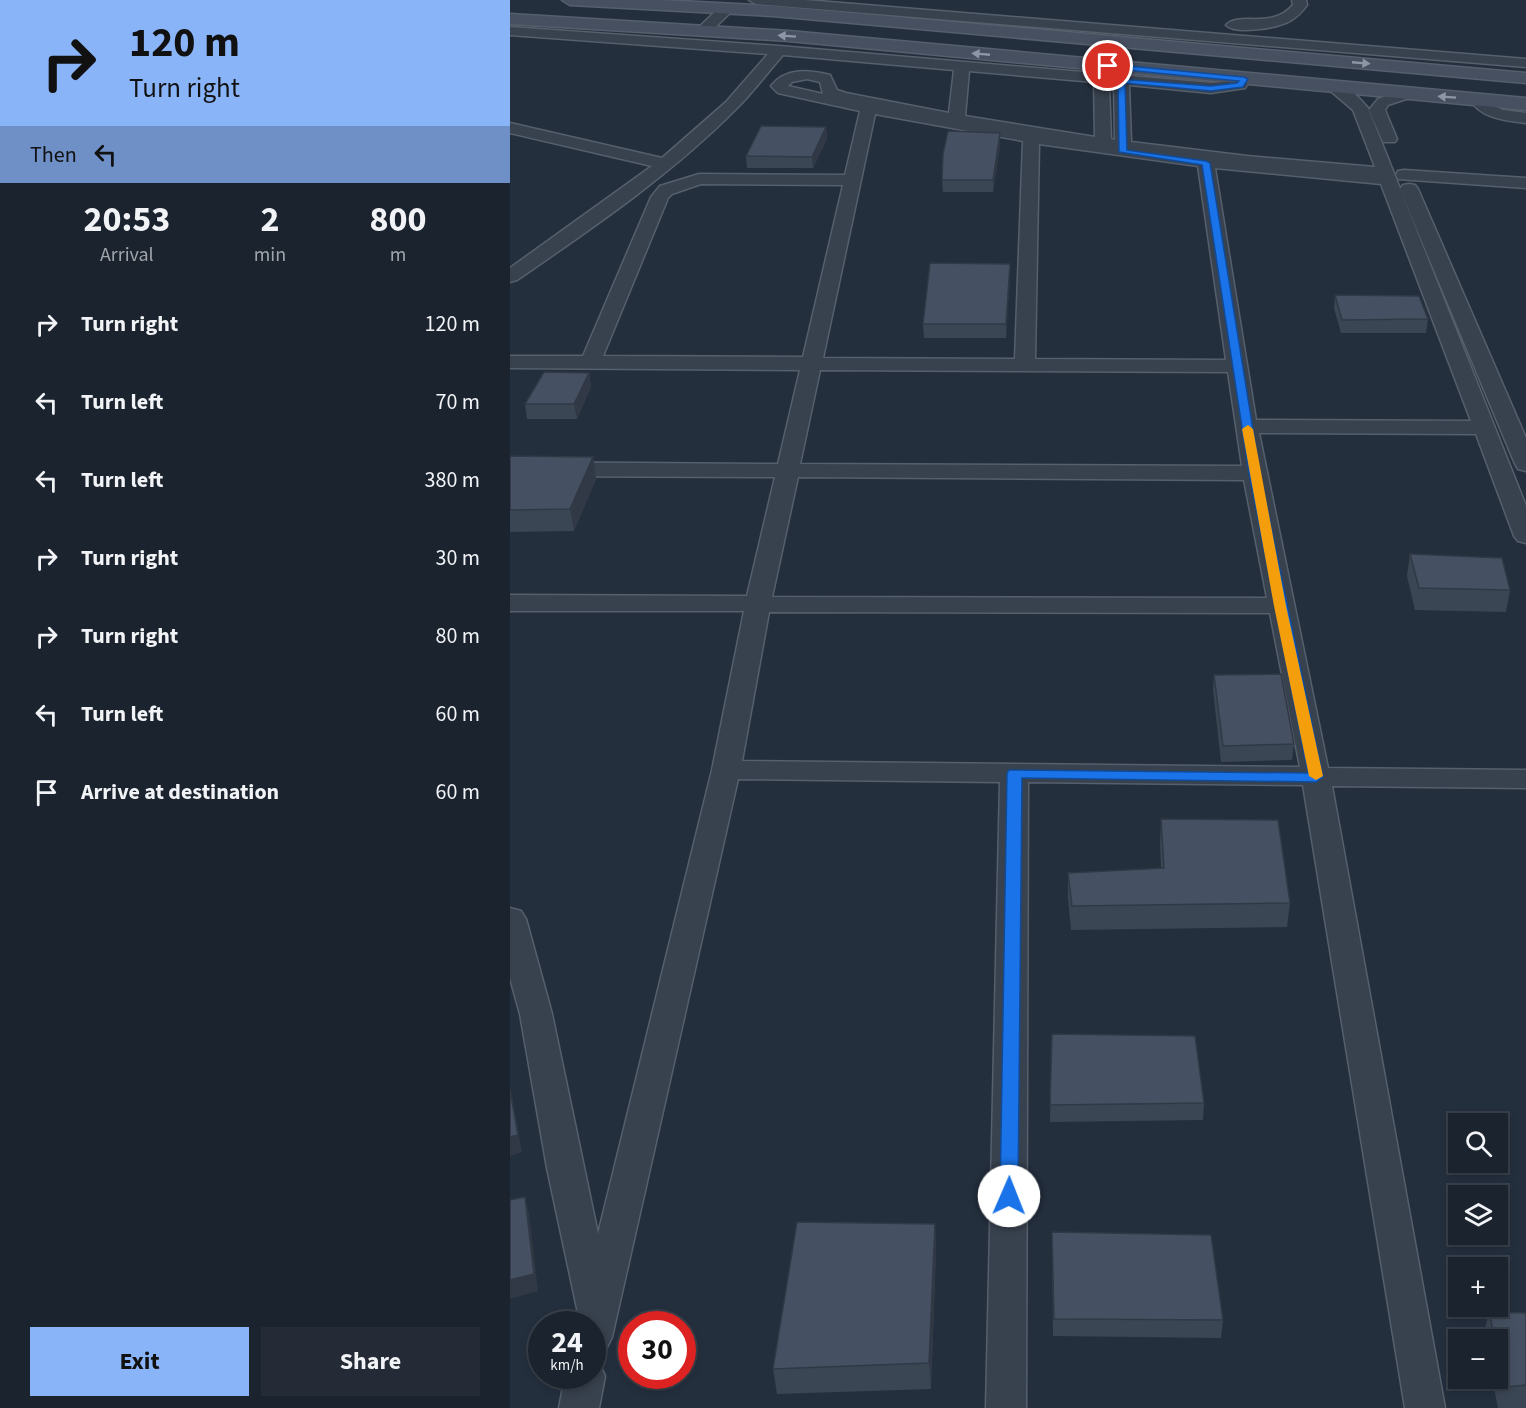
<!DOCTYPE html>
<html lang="en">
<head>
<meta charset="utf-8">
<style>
  body { margin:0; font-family:"Source Sans 3",sans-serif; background:#242b36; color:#f1f3f6; height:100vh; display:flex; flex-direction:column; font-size:22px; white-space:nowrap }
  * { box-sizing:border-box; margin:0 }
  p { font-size:20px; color:#a0a4aa }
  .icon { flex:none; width:33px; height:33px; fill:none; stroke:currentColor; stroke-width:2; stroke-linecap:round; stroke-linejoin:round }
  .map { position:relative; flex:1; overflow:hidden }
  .panel { display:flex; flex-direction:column; background:#1b232e; width:510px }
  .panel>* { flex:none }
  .guide { background:#8ab4f8; color:#111; overflow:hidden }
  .fabs { position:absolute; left:938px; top:1113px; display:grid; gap:12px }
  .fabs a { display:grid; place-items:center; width:60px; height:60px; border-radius:0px; background:#1b232e; box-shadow:0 3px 9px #0003,0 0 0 2px #39404a; font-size:30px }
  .speed { position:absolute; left:18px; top:1311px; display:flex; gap:12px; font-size:30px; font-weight:700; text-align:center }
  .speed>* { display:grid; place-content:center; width:78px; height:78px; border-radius:50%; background:#1b232e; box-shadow:0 3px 9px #0003,0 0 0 2px #39404a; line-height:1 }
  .speed small { font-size:15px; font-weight:400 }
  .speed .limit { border:9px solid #d22; background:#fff; color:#111 }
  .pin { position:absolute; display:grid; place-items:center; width:51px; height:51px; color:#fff; margin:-26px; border:3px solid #fff; border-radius:50%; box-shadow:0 2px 6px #0007 }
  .me { position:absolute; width:66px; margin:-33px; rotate:1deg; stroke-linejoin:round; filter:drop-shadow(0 0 4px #0008) }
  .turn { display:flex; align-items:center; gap:21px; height:126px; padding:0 30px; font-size:27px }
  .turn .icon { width:78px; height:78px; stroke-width:2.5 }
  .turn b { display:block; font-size:42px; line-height:51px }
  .then { display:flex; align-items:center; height:57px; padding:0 30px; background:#0003; gap:12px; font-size:22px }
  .eta { display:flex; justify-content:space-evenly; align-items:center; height:102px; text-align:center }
  .eta b { font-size:36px; font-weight:700; line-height:42px }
  .primary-button { display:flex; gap:12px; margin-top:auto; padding:12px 30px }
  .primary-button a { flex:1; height:69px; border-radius:0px; background:#8ab4f8; color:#111; font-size:24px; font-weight:700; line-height:69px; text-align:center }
  .primary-button a+a { background:#242b36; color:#f1f3f6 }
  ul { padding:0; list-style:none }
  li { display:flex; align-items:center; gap:18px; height:78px; padding:0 30px }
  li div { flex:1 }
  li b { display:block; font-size:22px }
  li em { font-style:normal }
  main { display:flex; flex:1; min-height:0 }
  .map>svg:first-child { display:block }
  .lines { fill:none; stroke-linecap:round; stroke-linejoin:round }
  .minor-casing { stroke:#565f6c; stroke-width:3 }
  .secondary-casing { stroke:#565f6c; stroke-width:3 }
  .minor { fill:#38414e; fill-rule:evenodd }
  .secondary { fill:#465061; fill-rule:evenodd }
  .wall { fill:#3b4654 }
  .shaded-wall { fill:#303945 }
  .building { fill:#455162; stroke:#303945; stroke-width:1.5 }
  .oneway { fill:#8e96a5 }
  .route { fill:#1a73e8; stroke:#114b97; stroke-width:1.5 }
  .slow { fill:#f59e0b }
</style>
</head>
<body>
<main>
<section class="panel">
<div class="guide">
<div class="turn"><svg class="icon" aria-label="right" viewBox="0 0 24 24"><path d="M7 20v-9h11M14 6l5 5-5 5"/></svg><div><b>120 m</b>Turn right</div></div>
<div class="then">Then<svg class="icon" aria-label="left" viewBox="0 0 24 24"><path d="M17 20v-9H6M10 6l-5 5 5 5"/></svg></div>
</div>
<div class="eta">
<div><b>20:53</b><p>Arrival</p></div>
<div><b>2</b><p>min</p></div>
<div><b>800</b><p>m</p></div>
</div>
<ul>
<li><svg class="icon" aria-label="right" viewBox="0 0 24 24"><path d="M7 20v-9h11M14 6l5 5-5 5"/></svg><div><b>Turn right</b></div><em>120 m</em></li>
<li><svg class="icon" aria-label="left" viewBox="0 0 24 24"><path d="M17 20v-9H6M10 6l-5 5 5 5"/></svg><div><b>Turn left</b></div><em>70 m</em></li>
<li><svg class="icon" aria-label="left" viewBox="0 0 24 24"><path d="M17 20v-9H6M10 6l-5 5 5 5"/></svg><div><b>Turn left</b></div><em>380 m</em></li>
<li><svg class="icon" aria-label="right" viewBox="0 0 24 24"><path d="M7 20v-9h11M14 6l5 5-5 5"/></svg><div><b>Turn right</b></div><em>30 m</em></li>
<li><svg class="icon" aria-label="right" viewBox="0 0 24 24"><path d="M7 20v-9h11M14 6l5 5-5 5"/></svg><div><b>Turn right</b></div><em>80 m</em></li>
<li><svg class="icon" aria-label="left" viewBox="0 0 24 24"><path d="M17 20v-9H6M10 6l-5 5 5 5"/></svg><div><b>Turn left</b></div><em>60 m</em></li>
<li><svg class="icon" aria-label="arrive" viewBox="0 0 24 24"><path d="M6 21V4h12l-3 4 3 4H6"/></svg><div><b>Arrive at destination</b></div><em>60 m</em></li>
</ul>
<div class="primary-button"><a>Exit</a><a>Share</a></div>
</section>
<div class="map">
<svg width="1016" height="1408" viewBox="0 0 1016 1408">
  <rect width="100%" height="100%" fill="#242f3e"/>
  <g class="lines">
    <g class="minor-casing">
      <g id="minor">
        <polygon points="239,0 295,0 1016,59 1016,67 246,4"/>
        <path d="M782 0H796L797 5C792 12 787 17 780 21 768 28 725 35 716 25 730 11 761 30 783 5Z"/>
        <polygon points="216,5 221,6 223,9 221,12 198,34 188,34 186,31 188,28 211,6"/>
        <path d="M0 27 269 46 701 83 725 81 729 76 734 75 741 79 735 88 701 93 619 85 621 142 737 156 865 167 843 110 816 87 819 84C833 80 849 97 858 108L1016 506V543L1008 541 1004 536 966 434 749 433 818 768 1016 770V788L822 786 935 1408H895L793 785 518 782 516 1408H476L490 782 228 779 102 1337 96 1349 82 1354V1324H65L68 1313 37 1168 10 1014 0 978V908L11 911 16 919 42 1014 88 1234 202 770 234 611H0V595L237 596 265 477 0 476V462L268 464 290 370 0 368V356H73L141 197 150 186 189 174 335 175 350 111 268 93 261 86C276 67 299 70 320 75L327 90 336 93 439 113 444 70 273 55C258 72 244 91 228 107 162 174 84 227 7 280L0 282V268L142 166 0 133V123L152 158 216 102 258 54 0 35ZM459 71 584 82 585 137 455 116ZM297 79 310 82 313 94 278 86 282 82ZM599 83 604 84 605 140 601 139ZM365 114 513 141 505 359 313 358ZM529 144 688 166 716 360 525 359ZM705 168 871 184 961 421 746 420ZM191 184 333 185 293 357 93 356 158 198 162 194ZM310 370 718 372 732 466 290 464ZM288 477 734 480 757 598 262 597ZM259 612 760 613 790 767 232 761Z"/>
        <polygon points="897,89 902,91 905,94 902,97 878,105 875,110 887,139 885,142 873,142 859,110 868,99"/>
        <path d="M974 95 979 97 982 100 980 104 993 110 1016 113V123C999 121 976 119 964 105L969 97Z"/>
        <polygon points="894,170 1016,178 1016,188 888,179 886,175 888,171"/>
        <polygon points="899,184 905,185 908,189 1016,438 1016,471 1008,469 1005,464 890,189 893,185"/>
        <polygon points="82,1361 89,1363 95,1376 89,1408 49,1408 55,1376 82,1376"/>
      </g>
    </g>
    <g class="secondary-casing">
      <g id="secondary">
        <polygon points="52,0 151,0 263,6 1016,73 1016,83 263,16 60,5"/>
        <polygon points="0,14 279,31 1016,98 1016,110 279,41 0,24"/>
      </g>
    </g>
    <use href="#minor" class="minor"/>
    <use href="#secondary" class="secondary"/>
  </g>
  <g class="wall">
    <polygon points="316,127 317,139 303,168 237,168 236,156"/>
    <polygon points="490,145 483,192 433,192 432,180"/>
    <polygon points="500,264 496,338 414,338 413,324"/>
    <polygon points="825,295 918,319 916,333 831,333 824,308"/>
    <polygon points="79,373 81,387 67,419 17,419 15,404"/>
    <polygon points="0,456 83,457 86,479 64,531 0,532"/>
    <polygon points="900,554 1000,590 996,612 905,610 897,576"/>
    <polygon points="704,675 784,744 782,760 711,762 703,690"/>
    <polygon points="651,819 780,903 777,927 561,930 558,898 558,873 651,869 650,843"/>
    <polygon points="542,1034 694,1103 693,1120 540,1122"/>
    <polygon points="425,1224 426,1250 421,1389 267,1394 263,1369"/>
    <polygon points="542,1232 713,1320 711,1338 543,1336"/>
    <polygon points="979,1312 1016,1313 1016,1408 988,1408 982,1378 987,1378 987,1340 973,1340 973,1337"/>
  </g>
  <g class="shaded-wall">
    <polygon points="316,127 317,139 303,168 302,157"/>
    <polygon points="490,133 490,145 483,192 483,180"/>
    <polygon points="500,264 500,277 496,338 496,324"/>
    <polygon points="79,373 81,387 67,419 64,404"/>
    <polygon points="83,457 86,479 64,531 60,509"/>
    <polygon points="0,1086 12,1152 0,1156"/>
    <polygon points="15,1197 19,1214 28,1291 0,1299 0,1280"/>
    <polygon points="425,1224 426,1250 421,1389 419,1363"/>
  </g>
  <g class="building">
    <polygon points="251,126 316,127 302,157 236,156"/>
    <polygon points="438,131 490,133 483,180 432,180 433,154"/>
    <polygon points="420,263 500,264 496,324 413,324"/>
    <polygon points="825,295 909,296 918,319 832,320"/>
    <polygon points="34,372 79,373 64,404 15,404"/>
    <polygon points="0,456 83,457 60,509 0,510"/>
    <polygon points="900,554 992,558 1000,590 909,588"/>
    <polygon points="771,674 784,744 713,746 704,675"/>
    <polygon points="651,819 768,820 780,903 562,906 558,873 654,868"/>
    <polygon points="542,1034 685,1036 694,1103 540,1105"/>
    <polygon points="0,1090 8,1135 0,1137"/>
    <polygon points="15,1197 24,1274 0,1280 0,1200"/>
    <polygon points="287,1222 425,1224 419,1363 263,1369"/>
    <polygon points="542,1232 701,1235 713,1320 544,1319"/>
    <polygon points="979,1312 1016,1313 1016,1385 996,1387 987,1347 987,1340 985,1340"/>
  </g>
  <defs><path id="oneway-solid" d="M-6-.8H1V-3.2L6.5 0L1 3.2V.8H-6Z" transform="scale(1.5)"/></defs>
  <g class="oneway">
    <use href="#oneway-solid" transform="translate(277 36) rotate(-176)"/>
    <use href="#oneway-solid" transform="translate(471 54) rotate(-175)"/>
    <use href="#oneway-solid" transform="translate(851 63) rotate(5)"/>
    <use href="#oneway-solid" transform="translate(937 97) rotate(-176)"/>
  </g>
  <polygon class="route" points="598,64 734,77 738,79 733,87 701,91 615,83 617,150 696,161 700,163 750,473 813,777 806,782 512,778 508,1196 505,1202 499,1204 492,1202 490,1196 497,773 499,770 798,773 739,473 692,165 609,152 608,79 701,86 727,83 729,81 595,68"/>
  <polygon class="slow" points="738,425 743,429 776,606 813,776 806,780 799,776 764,606 732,429"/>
</svg>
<div class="fabs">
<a><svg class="icon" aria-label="search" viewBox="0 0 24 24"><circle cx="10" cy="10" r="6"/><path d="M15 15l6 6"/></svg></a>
<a><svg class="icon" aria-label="layers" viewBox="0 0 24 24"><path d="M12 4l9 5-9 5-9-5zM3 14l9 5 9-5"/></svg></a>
<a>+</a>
<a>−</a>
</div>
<div class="speed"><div>24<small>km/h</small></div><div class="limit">30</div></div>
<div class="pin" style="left:598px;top:66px;background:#d93025"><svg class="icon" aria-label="arrive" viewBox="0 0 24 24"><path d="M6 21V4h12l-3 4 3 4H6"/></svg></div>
<svg class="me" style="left:499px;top:1196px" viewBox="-20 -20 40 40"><circle r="19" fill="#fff"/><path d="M0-13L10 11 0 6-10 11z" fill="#1a73e8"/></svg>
</div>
</main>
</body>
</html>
